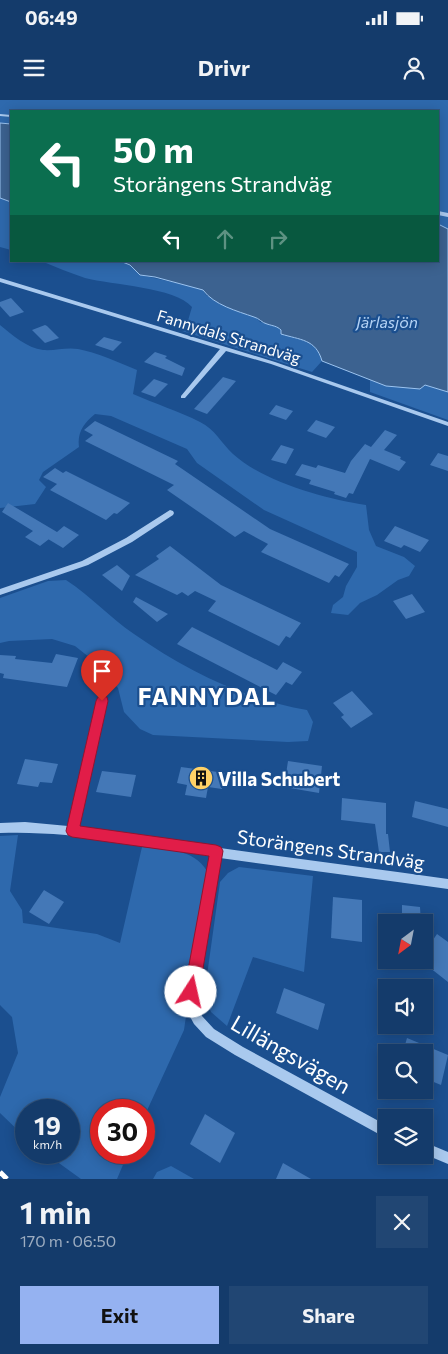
<!DOCTYPE html>
<html lang="en">
<head>
<meta charset="utf-8">
<style>
  body { margin:0; font-family:Commissioner,sans-serif; background:#214673; color:#f1f3f6; height:100vh; display:flex; flex-direction:column; font-size:19px; white-space:nowrap }
  * { box-sizing:border-box; margin:0 }
  p { font-size:16px; color:#9dadc1 }
  .icon { flex:none; width:28px; height:28px; fill:none; stroke:currentColor; stroke-width:2; stroke-linecap:round; stroke-linejoin:round }
  .map { position:relative; height:1079px; overflow:hidden }
  .panel { display:flex; flex-direction:column; background:#143b6b; flex:1 }
  .panel>* { flex:none }
  .guide { position:absolute; left:10px; top:10px; width:429px; height:152px; border-radius:0px; box-shadow:0 2px 12px #0003,0 0 0 1px #33557e; background:#0b6e4f; color:#fff; overflow:hidden }
  .needle { width:32px; rotate:212deg }
  .tools { position:absolute; left:378px; top:814px; display:grid; gap:10px }
  .tools a { display:grid; place-items:center; width:55px; height:55px; border-radius:0px; background:#143b6b; box-shadow:0 2px 12px #0003,0 0 0 1px #33557e; font-size:25px }
  .speed { position:absolute; left:15px; top:999px; display:flex; gap:10px; font-size:25px; font-weight:700; text-align:center }
  .speed>* { display:grid; place-content:center; width:65px; height:65px; border-radius:50%; background:#143b6b; box-shadow:0 2px 12px #0003,0 0 0 1px #33557e; line-height:1 }
  .speed small { font-size:12px; font-weight:400 }
  .speed .limit { border:8px solid #d22; background:#fff; color:#111 }
  .pin { position:absolute; display:grid; place-items:center; width:42px; height:42px; color:#fff; margin:-51px -21px; border-radius:50% 50% 50% 0; rotate:-45deg; box-shadow:0 0 5px #0007 }
  .pin .icon { rotate:45deg }
  .me { position:absolute; width:55px; margin:-28px; rotate:10deg; stroke-linejoin:round; filter:drop-shadow(0 0 4px #0008) }
  .turn { display:flex; align-items:center; gap:18px; height:105px; padding:0 20px; font-size:22px }
  .turn .icon { width:65px; height:65px; stroke-width:2.5 }
  .turn b { display:block; font-size:35px; line-height:42px }
  .lanes { display:flex; align-items:center; height:48px; padding:0 20px; background:#0003; justify-content:center; gap:25px; direction:ltr }
  .lanes .off { opacity:.35 }
  .round { display:grid; place-items:center; flex:none; width:52px; height:52px; border-radius:0px; background:#214673 }
  .summary { display:flex; align-items:center; justify-content:space-between; height:85px; padding:0 20px }
  h1 { font-size:30px; font-weight:700; line-height:38px }
  .cta { display:flex; gap:10px; margin-top:auto; padding:10px 20px }
  .cta a { flex:1; height:58px; border-radius:0px; background:#95b2f1; color:#111; font-size:20px; font-weight:700; line-height:58px; text-align:center }
  .cta a+a { background:#214673; color:#f1f3f6 }
  .status { display:flex; justify-content:space-between; align-items:center; height:35px; padding:0 25px; background:#143b6b; direction:ltr }
  .status svg { height:14px; fill:currentColor }
  header { display:flex; justify-content:space-between; align-items:center; height:65px; padding:0 20px; background:#143b6b; font-size:22px; font-weight:700 }
  .map>svg:first-child { display:block }
  .green { fill:#2e69ad }
  .water { fill:#3c6290; stroke:#9cc4f0 }
  .building { fill:#4478b7 }
  .lines { fill:none; stroke-linecap:round; stroke-linejoin:round }
  .minor { fill:#a9c9ee; fill-rule:evenodd }
  .rail { stroke:#fff; stroke-width:5; stroke-dasharray:11 5; stroke-linecap:butt }
  .route { fill:#e11d48; stroke:#92132f }
  .labels { text-anchor:middle; dominant-baseline:central; stroke-width:4.5; stroke-linejoin:round; paint-order:stroke }
  .far-water-label { font-size:16px; font-style:italic; fill:#b5d3f5; stroke:#1b4f8f }
  .far-street-label { font-size:16px; fill:#fff; stroke:#1b4f8f }
  .poi-label { font-size:19px; font-weight:bold; fill:#fff; stroke:#1b4f8f; text-anchor:start }
  .street-label { font-size:19px; fill:#fff; stroke:#1b4f8f }
  .near-street-label { font-size:22px; fill:#fff; stroke:#1b4f8f }
  .district-label { font-size:24px; font-weight:bold; letter-spacing:1px; fill:#fff; stroke:#1b4f8f }
</style>
</head>
<body>
<div class="status"><b>06:49</b><svg viewBox="0 0 49 12"><path d="M0 12V9h3v3zM5 12V6h3v6zM10 12V3h3v9zM15 12V0h3v12zM26 1h20v11H26zM47 4h2v5h-2z"/></svg></div>
<header><svg class="icon" aria-label="menu" viewBox="0 0 24 24"><path d="M4 6h16M4 12h16M4 18h16"/></svg>Drivr<svg class="icon" aria-label="person" viewBox="0 0 24 24"><circle cx="12" cy="8" r="4"/><path d="M4 21q1-7 8-7t8 7"/></svg></header>
<div class="map">
<svg width="448" height="1079" viewBox="0 0 448 1079">
  <rect width="100%" height="100%" fill="#1b4f8f"/>
  <g class="green">
    <polygon points="0,0 448,0 448,129 438,124 438,11 11,11 11,24 0,23"/>
    <polygon points="0,98 11,102 11,150 0,147"/>
    <path d="M41 161H120L130 165 140 175 195 187 203 190 206 195 234 210 256 217 260 222 277 226 297 239H304L312 243 320 254 322 261 312 272 182 231 187 224 192 207C175 187 112 185 85 178 70 173 56 167 41 161Z"/>
    <path d="M0 225C12 235 27 248 43 250 55 251 66 247 78 249 98 253 118 262 137 270L133 294C155 304 179 311 200 322 215 329 221 343 233 354 264 382 325 399 366 405L369 430 376 446 404 457 415 466 409 476 398 480 377 495 360 503 348 515 331 513 333 505 343 497 346 486 357 467V452L264 410 197 363 187 349 111 316 95 314C84 323 77 332 79 347L43 372 39 380 46 387 35 404 0 408Z"/>
    <polygon points="370,279 420,289 425,285 448,292 448,320 370,292"/>
    <path d="M66 480C91 496 110 518 134 534 187 571 244 599 307 610L313 622 308 641 288 642 153 635 140 629 124 612 118 588 94 561 75 546 52 539 9 541 0 543V498L48 481Z"/>
    <path d="M18 735 10 791 22 810 23 823 97 834 120 843 142 747C166 750 193 748 207 771L184 930 144 1017V1010H101V1052L128 1053 117 1079H81L45 1053 69 1052V1010H26V1038L0 1013V997L18 953 12 917 0 905V736Z"/>
    <polygon points="239,767 313,776 304,872 253,857 227,926 211,912 204,897 220,782 228,773"/>
    <polygon points="171,1066 194,1079 195,1079 153,1079 157,1072"/>
  </g>
  <g class="water">
    <polygon points="0,23 11,24 11,102 0,98"/>
    <path d="M438 124 448 129V292L425 285 420 289 386 286 322 261C316 239 300 240 281 234V230C277 226 273 226 267 224 262 223 259 218 254 217 237 211 214 205 203 190L155 177 140 175 130 165 120 161H438Z"/>
  </g>
  <g class="building">
    <polygon points="11,198 24,212 10,217 0,206 0,202"/>
    <polygon points="45,225 47,226 59,238 45,243 32,230"/>
    <polygon points="104,237 122,242 113,251 95,245"/>
    <polygon points="155,252 167,256 165,258 185,268 182,276 144,262"/>
    <polygon points="223,277 236,281 207,314 194,309"/>
    <polygon points="154,279 168,284 155,297 141,292"/>
    <polygon points="276,305 293,311 286,320 269,314"/>
    <polygon points="316,320 335,327 326,338 307,331"/>
    <polygon points="95,321 178,361 175,364 270,429 349,464 339,477 335,475 329,483 261,452 268,444 244,431 235,437 167,390 174,385 85,341 93,335 84,330"/>
    <polygon points="385,330 397,335 384,350 401,357 400,359 406,362 399,371 370,359 353,394 349,393 346,398 334,394 335,392 309,384 311,380 295,375 302,364 316,368 318,365 345,373 351,361 365,344 371,347"/>
    <polygon points="281,345 294,349 286,364 271,360"/>
    <polygon points="438,353 448,356 448,371 430,365"/>
    <polygon points="55,368 63,373 66,371 130,403 117,414 114,413 106,420 50,390 57,384 43,377"/>
    <polygon points="8,403 57,432 64,426 79,435 63,448 48,439 53,436 40,446 25,437 33,431 2,412"/>
    <polygon points="395,426 429,440 420,452 404,445 401,448 384,441"/>
    <polygon points="170,446 221,485 301,523 290,538 286,536 279,546 208,511 216,501 195,491 188,496 182,492 177,495 135,475 159,459 156,456"/>
    <polygon points="117,465 130,476 122,491 102,475"/>
    <polygon points="412,494 425,512 406,519 393,501"/>
    <polygon points="136,497 168,514 157,522 133,502"/>
    <polygon points="192,527 277,570 283,562 302,572 292,585 286,582 276,595 177,544"/>
    <polygon points="56,554 78,558 67,587 3,578 4,574 0,573 0,555 16,556 15,559 52,563"/>
    <polygon points="352,591 373,614 351,628 341,617 344,615 333,603"/>
    <polygon points="25,659 58,664 52,683 40,682 38,687 17,684"/>
    <polygon points="288,661 322,666 319,693 284,687"/>
    <polygon points="181,667 225,673 222,689 208,687 206,698 185,695 187,685 177,683"/>
    <polygon points="102,671 136,675 131,697 96,692"/>
    <polygon points="342,698 386,703 386,734 388,734 390,752 379,752 375,724 341,720"/>
    <polygon points="415,701 448,709 448,727 412,717"/>
    <polygon points="44,790 64,802 49,824 29,812"/>
    <polygon points="333,797 362,800 362,842 331,838"/>
    <polygon points="402,805 420,807 421,822 402,822"/>
    <polygon points="437,834 448,842 448,882 420,860 424,860 424,853"/>
    <polygon points="284,888 325,904 318,930 276,913"/>
    <polygon points="407,938 448,955 441,985 424,978 424,952 403,952"/>
    <polygon points="205,1014 235,1033 220,1063 190,1044"/>
    <polygon points="283,1063 311,1079 276,1079"/>
  </g>
  <g class="lines">
    <g class="minor">
      <polygon points="0,14 11,15 11,17 0,16"/>
      <polygon points="438,111 448,113 448,117 438,115"/>
      <polygon points="0,178 275,262 448,322 448,326 271,264 226,251 185,298 181,298 181,296 220,249 0,182"/>
      <polygon points="170,410 173,411 174,413 173,415 132,442 88,465 0,495 0,489 82,461 126,438"/>
      <path d="M102 597 105 598 107 601 78 727 213 747 216 746 220 748C296 759 372 768 448 779V789C372 778 296 769 220 758L197 892V906L202 916 214 929 243 947 386 1025V1038L235 955 206 937 194 924 187 911 185 907V892L210 756C142 746 69 730 0 733V723L25 722 68 726 97 601 99 598Z"/>
      <polygon points="424,1042 448,1052 448,1064 424,1054"/>
    </g>
    <polyline class="rail" points="0,1072 7,1079"/>
  </g>
  <polygon class="route" points="102,596 107,597 108,601 80,726 216,745 221,747 223,751 199,892 196,897 191,899 186,897 184,892 209,756 72,737 68,735 66,731 96,601 98,597"/>
  <defs>
    <g id="building-disc" transform="scale(1.25)"><circle r="9.5" fill="#ffd166" stroke="#1b4f8f"/><path d="M-4-6H4V6H1V3H-1V6H-4ZM-2.5-4.3h1.7v1.8h-1.7ZM.8-4.3h1.7v1.8H.8ZM-2.5-1h1.7V.8h-1.7ZM.8-1h1.7V.8H.8Z" fill="#111"/></g>
  </defs>
  <g fill-rule="evenodd">
    <use href="#building-disc" x="201" y="678"/>
  </g>
  <g class="labels">
    <g class="far-water-label">
      <text x="387" y="221">Järlasjön</text>
    </g>
    <g class="far-street-label">
      <text transform="translate(229 236) rotate(17)">Fannydals Strandväg</text>
    </g>
    <g class="poi-label">
      <text x="218" y="678">Villa Schubert</text>
    </g>
    <g class="street-label">
      <text transform="translate(331 749) rotate(8)">Storängens Strandväg</text>
    </g>
    <g class="near-street-label">
      <text transform="translate(291 954) rotate(30)">Lillängsvägen</text>
    </g>
    <g class="district-label">
      <text x="207" y="595">FANNYDAL</text>
    </g>
  </g>
</svg>
<div class="tools">
<a><svg class="needle" viewBox="-14 -14 28 28"><path d="M0-13l5 13h-10z" fill="#e53935"/><path d="M0 13l5-13h-10z" fill="#9dadc1"/></svg></a>
<a><svg class="icon" aria-label="sound" viewBox="0 0 24 24"><path d="M4 9h4l5-4v14l-5-4H4zM17 9q2 3 0 6"/></svg></a>
<a><svg class="icon" aria-label="search" viewBox="0 0 24 24"><circle cx="10" cy="10" r="6"/><path d="M15 15l6 6"/></svg></a>
<a><svg class="icon" aria-label="layers" viewBox="0 0 24 24"><path d="M12 4l9 5-9 5-9-5zM3 14l9 5 9-5"/></svg></a>
</div>
<div class="speed"><div>19<small>km/h</small></div><div class="limit">30</div></div>
<div class="pin" style="left:102px;top:601px;background:#d93025"><svg class="icon" aria-label="arrive" viewBox="0 0 24 24"><path d="M6 21V4h12l-3 4 3 4H6"/></svg></div>
<svg class="me" style="left:191px;top:892px" viewBox="-20 -20 40 40"><circle r="19" fill="#fff"/><path d="M0-13L10 11 0 6-10 11z" fill="#e11d48"/></svg>
<div class="guide">
<div class="turn"><svg class="icon" aria-label="left" viewBox="0 0 24 24"><path d="M17 20v-9H6M10 6l-5 5 5 5"/></svg><div><b>50 m</b>Storängens Strandväg</div></div>
<div class="lanes"><svg class="icon" aria-label="left" viewBox="0 0 24 24"><path d="M17 20v-9H6M10 6l-5 5 5 5"/></svg><svg class="icon off" aria-label="ahead" viewBox="0 0 24 24"><path d="M12 20V5M6 11l6-6 6 6"/></svg><svg class="icon off" aria-label="right" viewBox="0 0 24 24"><path d="M7 20v-9h11M14 6l5 5-5 5"/></svg></div>
</div>
</div>
<section class="panel">
<div class="summary"><div><h1>1 min</h1><p>170 m · 06:50</p></div><a class="round"><svg class="icon" aria-label="close" viewBox="0 0 24 24"><path d="M6 6l12 12M18 6L6 18"/></svg></a></div>
<div class="cta"><a>Exit</a><a>Share</a></div>
</section>
</body>
</html>
